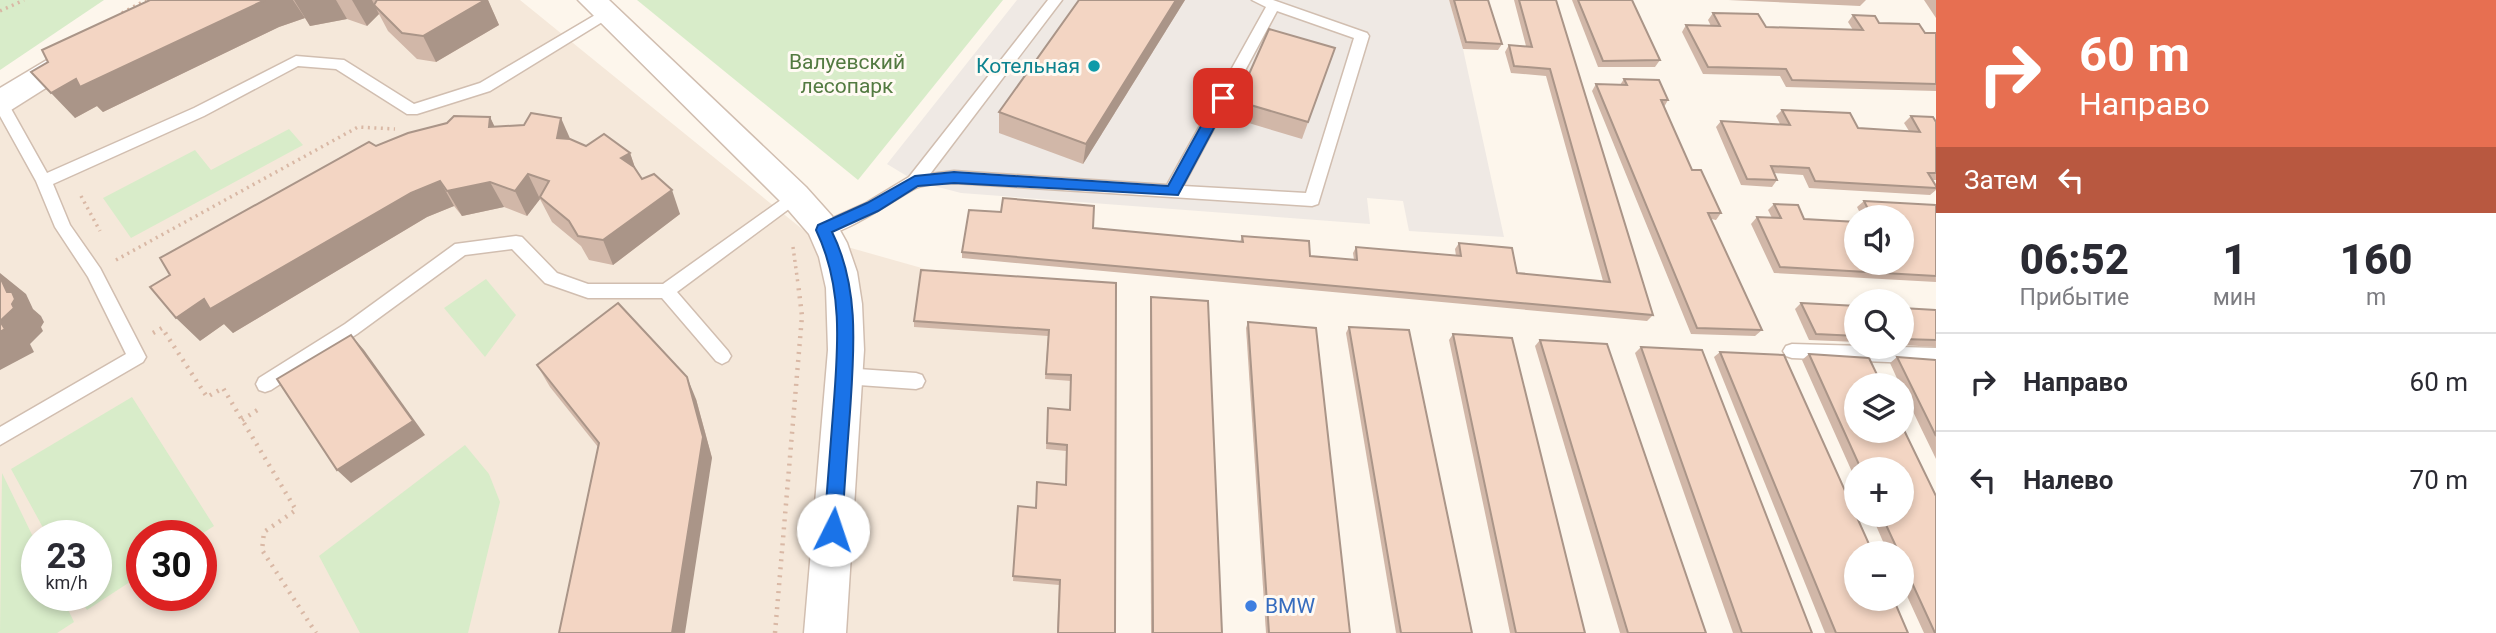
<!DOCTYPE html>
<html lang="ru">
<head>
<meta charset="utf-8">
<style>
  body { margin:0; font-family:Roboto,sans-serif; background:#f7f7f7; color:#2b2b33; height:100vh; display:flex; flex-direction:column; font-size:26px; white-space:nowrap }
  * { box-sizing:border-box; margin:0 }
  p { font-size:23px; color:#7c7c81 }
  .icon { flex:none; width:38px; height:38px; fill:none; stroke:currentColor; stroke-width:2; stroke-linecap:round; stroke-linejoin:round }
  .map { position:relative; flex:1; overflow:hidden }
  .details { display:flex; flex-direction:column; background:#fff; width:560px }
  .details>* { flex:none }
  .banner { background:#e76f51; color:#fff; overflow:hidden }
  .buttons { position:absolute; left:1844px; top:205px; display:grid; gap:14px }
  .buttons a { display:grid; place-items:center; width:70px; height:70px; border-radius:50%; background:#fff; box-shadow:0 4px 10px #0003; font-size:35px }
  .speed { position:absolute; left:21px; top:520px; display:flex; gap:14px; font-size:35px; font-weight:700; text-align:center }
  .speed>* { display:grid; place-content:center; width:91px; height:91px; border-radius:50%; background:#fff; box-shadow:0 4px 10px #0003; line-height:1 }
  .speed small { font-size:18px; font-weight:400 }
  .speed .limit { border:10px solid #d22; background:#fff; color:#111 }
  .pin { position:absolute; display:grid; place-items:center; width:60px; height:60px; color:#fff; margin:-30px; border-radius:14px; box-shadow:0 4px 10px #0006 }
  .me { position:absolute; width:77px; margin:-38px; rotate:4deg; stroke-linejoin:round; filter:drop-shadow(0 0 5px #0008) }
  .turn { display:flex; align-items:center; gap:24px; height:147px; padding:0 28px; font-size:32px }
  .turn .icon { width:91px; height:91px; stroke-width:2.5 }
  .turn b { display:block; font-size:49px; line-height:60px }
  .then { display:flex; align-items:center; height:66px; padding:0 28px; background:#0003; gap:14px; font-size:26px }
  .eta { display:flex; justify-content:space-evenly; align-items:center; height:119px; text-align:center }
  .eta b { font-size:42px; font-weight:800; line-height:49px }
  ul { padding:0; list-style:none }
  li { display:flex; align-items:center; gap:21px; height:98px; padding:0 28px; border-top:2px solid #e1e1e2 }
  li div { flex:1 }
  li b { display:block; font-size:26px }
  li em { font-style:normal }
  main { display:flex; flex:1; min-height:0 }
  .map>svg:first-child { display:block }
  .residential { fill:#f5e8da; fill-rule:evenodd }
  .industrial { fill:#efe9e4 }
  .green { fill:#d8ecc9 }
  .lines { fill:none; stroke-linecap:round; stroke-linejoin:round }
  .lane-casing { stroke:#d1beb0; stroke-width:3 }
  .street-casing { stroke:#d1beb0; stroke-width:3 }
  .path-far1 { stroke:#d9b8a5; stroke-width:3.5; stroke-dasharray:2 4.5; stroke-linecap:butt }
  .path { stroke:#d9b8a5; stroke-width:4.5; stroke-dasharray:2 6; stroke-linecap:butt }
  .lane { fill:#fff; fill-rule:evenodd }
  .street { fill:#fff; fill-rule:evenodd }
  .wall { fill:#d1b7a8 }
  .shaded-wall { fill:#aa9588 }
  .building { fill:#f3d5c3; stroke:#aa9588; stroke-width:2 }
  .route { fill:#1a73e8; stroke:#114b97; stroke-width:2 }
  .culture-dot { fill:#0f9aa8; stroke:#fffaf3; stroke-width:2.5 }
  .shop-dot { fill:#3f7fe0; stroke:#fffaf3; stroke-width:2.5 }
  .labels { text-anchor:middle; dominant-baseline:central; stroke-width:6; stroke-linejoin:round; paint-order:stroke }
  .park-label { font-size:21px; fill:#537a41; stroke:#fffaf3 }
  .culture-label { font-size:21px; fill:#0d838f; stroke:#fffaf3; text-anchor:end }
  .shop-label { font-size:21px; fill:#366cbe; stroke:#fffaf3; text-anchor:start }
</style>
</head>
<body>
<main>
<div class="map">
<svg width="1936" height="633" viewBox="0 0 1936 633">
  <rect width="100%" height="100%" fill="#fdf6ec"/>
  <path class="residential" d="M204 0H520L812 237 1074 311 1073 633H0V104ZM37 536H96V595H37ZM142 536H201V595H142Z"/>
  <polygon class="industrial" points="1017,0 1449,0 1463,49 1504,237 1409,231 1403,201 1367,198 1370,224 961,193 915,181 887,164"/>
  <g class="green">
    <polygon points="0,0 104,0 0,70"/>
    <polygon points="637,0 1003,0 858,180"/>
    <polygon points="289,129 303,145 131,238 103,198 195,150 211,170"/>
    <polygon points="486,279 516,315 485,357 444,308"/>
    <polygon points="132,397 214,526 200,535 142,536 142,574 87,610 78,595 96,595 96,536 47,535 11,469"/>
    <polygon points="465,445 489,474 500,502 468,633 360,633 319,556"/>
    <polygon points="2,473 37,545 37,595 61,595 74,622 57,633 0,633"/>
  </g>
  <g class="lines">
    <g class="lane-casing">
      <g id="lane">
        <path d="M1048 0H1062L930 174 954 171 1167 185 1266 7 1252 0H1273L1367 33 1369 36 1318 204 1312 206 954 183C942 184 926 183 916 188 896 198 836 241 817 235L815 230 817 225 866 203 909 177ZM1277 11 1354 38 1306 193 1183 186Z"/>
        <polygon points="607,8 612,10 612,16 490,91 417,114 407,114 336,69 298,66 204,116 53,184 70,225 100,268 146,357 143,362 0,445 0,427 126,354 88,277 55,227 36,181 0,116 0,97 5,98 47,173 194,108 296,56 344,60 414,104 480,83"/>
        <polygon points="795,190 803,196 801,200 677,292 728,351 731,356 728,361 722,364 716,361 662,298 588,298 545,283 512,249 465,255 357,334 271,390 265,392 259,390 256,384 259,378 345,324 455,244 516,236 522,237 557,273 588,284 663,284"/>
        <polygon points="1792,344 1936,348 1936,364 1792,358 1786,356 1783,351 1786,346"/>
        <polygon points="844,368 916,373 922,375 925,381 922,387 916,389 844,384 838,381 835,376 838,371"/>
      </g>
    </g>
    <g class="street-casing">
      <g id="street">
        <polygon points="578,0 609,0 806,187 832,216 847,243 857,272 862,304 864,350 846,633 804,633 828,350 826,288 819,257 809,234 784,205"/>
        <polygon points="77,45 87,48 92,55 87,62 11,110 0,113 0,88 67,48"/>
      </g>
    </g>
    <g class="path-far1">
      <polyline points="0,11 24,0"/>
      <polyline points="122,13 146,0"/>
      <polyline points="81,196 100,231"/>
      <polyline points="793,247 798,284"/>
      <polyline points="116,260 358,127 395,129"/>
    </g>
    <g class="path">
      <polyline points="153,333 162,328 207,397 223,388 296,510 264,532 262,550 316,633"/>
      <polyline points="242,420 259,409"/>
      <polyline points="775,633 802,316 798,283"/>
    </g>
    <use href="#lane" class="lane"/>
    <use href="#street" class="street"/>
  </g>
  <g class="wall">
    <polygon points="150,0 488,0 499,25 436,62 417,59 388,31 379,14 367,26 347,19 310,26 305,18 279,27 103,112 97,106 75,118 48,62"/>
    <polygon points="1079,0 1185,0 1083,164 999,133 999,112"/>
    <polygon points="1449,0 1488,0 1502,44 1498,50 1463,49"/>
    <polygon points="1514,0 1556,0 1653,315 1647,321 962,258 962,252 1093,228 1240,242 1242,236 1310,256 1354,260 1353,253 1356,247 1456,256 1455,249 1459,243 1517,273 1603,281 1546,76 1511,73 1505,52 1509,45 1526,46"/>
    <polygon points="1572,0 1632,0 1660,60 1655,67 1598,67"/>
    <polygon points="1728,0 1866,0 1860,6"/>
    <polygon points="1924,0 1936,0 1936,18"/>
    <polygon points="1713,13 1766,27 1853,30 1848,22 1853,15 1879,23 1925,33 1936,33 1936,91 1786,87 1780,76 1703,74 1682,32 1686,25 1711,26 1708,20"/>
    <polygon points="1335,48 1302,139 1232,118 1237,101"/>
    <polygon points="1624,79 1668,100 1664,107 1692,170 1721,213 1716,220 1711,219 1762,330 1755,336 1691,334 1592,91 1596,84 1620,85"/>
    <polygon points="1782,110 1858,128 1909,131 1904,123 1911,116 1936,122 1936,180 1932,180 1936,186 1936,190 1930,195 1809,188 1803,175 1774,173 1777,180 1772,187 1741,185 1716,127 1721,121 1780,124 1776,116"/>
    <polygon points="490,117 494,126 570,139 586,146 630,153 636,171 642,179 680,214 613,265 589,260 581,246 552,222 540,199 527,216 504,207 462,216 454,206 427,217 233,333 224,324 200,341 376,146"/>
    <polygon points="1864,201 1936,205 1936,282 1774,273 1751,224 1757,217 1772,218 1768,210 1774,204 1804,219 1857,262 1902,217 1862,217 1857,207"/>
    <polygon points="1116,283 1115,633 1057,633 1059,585 1013,581 1018,506 1036,508 1065,485 1066,451 1046,449 1048,408 1070,410 1071,381 1045,379 1048,336 914,327 914,321"/>
    <polygon points="1151,297 1222,633 1151,633 1150,303"/>
    <polygon points="1801,303 1857,306 1857,342 1809,340 1795,309"/>
    <polygon points="1902,308 1936,310 1936,347 1902,345"/>
    <polygon points="1248,322 1350,633 1266,633 1246,328"/>
    <polygon points="1349,327 1472,633 1396,633 1346,333"/>
    <polygon points="1453,334 1585,633 1510,633 1449,340"/>
    <polygon points="1540,340 1706,633 1620,633 1535,346"/>
    <polygon points="1641,347 1812,633 1733,633 1635,353"/>
    <polygon points="1720,352 1908,633 1825,633 1714,357"/>
    <polygon points="1809,354 1869,358 1882,385 1857,385 1857,430 1902,430 1902,426 1936,496 1936,633 1924,633 1902,585 1902,553 1888,553 1871,514 1902,514 1902,469 1857,469 1857,483 1802,360"/>
    <polygon points="1897,357 1936,360 1936,459 1902,389 1902,385 1900,385 1890,363"/>
    <polygon points="537,365 696,399 712,458 598,447 550,387"/>
  </g>
  <g class="shaded-wall">
    <polygon points="265,0 293,0 305,18 279,27 103,112 97,106 75,118 51,93 76,79"/>
    <polygon points="294,0 336,0 347,19 310,26"/>
    <polygon points="352,0 372,0 379,14 367,26"/>
    <polygon points="485,0 488,0 499,25 436,62 423,36"/>
    <polygon points="1176,0 1185,0 1083,164 1086,144"/>
    <polygon points="490,117 502,142 489,127"/>
    <polygon points="561,118 572,143 557,138"/>
    <polygon points="630,153 639,179 621,158"/>
    <polygon points="528,174 540,199 527,216 515,191"/>
    <polygon points="440,181 454,206 427,217 233,333 224,324 200,341 176,318 204,299 411,193"/>
    <polygon points="490,182 504,207 462,216 447,191"/>
    <polygon points="672,190 680,214 613,265 603,240"/>
    <polygon points="0,273 26,294 33,309 41,316 44,322 41,327 43,331 30,344 34,352 0,370 0,321 7,292 0,277"/>
    <polygon points="351,335 364,350 425,435 351,483 337,470"/>
    <polygon points="687,377 696,399 712,458 685,633 672,633"/>
  </g>
  <g class="building">
    <polygon points="150,0 265,0 80,87 76,79 51,93 31,72 48,62 42,50"/>
    <polygon points="377,0 485,0 423,36 402,33 374,5"/>
    <polygon points="1079,0 1176,0 1086,144 999,112"/>
    <polygon points="1454,0 1488,0 1502,44 1466,42"/>
    <polygon points="1519,0 1556,0 1653,315 962,252 969,210 1001,212 1003,198 1094,206 1093,228 1243,242 1242,236 1309,241 1310,256 1357,260 1356,247 1461,256 1459,243 1512,248 1517,273 1610,282 1550,69 1514,66 1509,45 1532,47"/>
    <polygon points="1578,0 1632,0 1660,60 1603,61"/>
    <polygon points="1713,13 1758,14 1766,27 1863,30 1853,15 1875,16 1879,23 1919,24 1925,33 1936,33 1936,84 1792,80 1786,69 1708,67 1686,25 1720,26"/>
    <polygon points="1269,29 1335,48 1308,122 1237,101"/>
    <polygon points="1624,79 1659,80 1668,100 1661,100 1692,170 1701,170 1721,213 1708,213 1762,330 1697,328 1596,84 1627,85"/>
    <polygon points="1782,110 1850,113 1858,128 1920,132 1911,116 1933,117 1936,122 1936,173 1928,173 1936,186 1936,188 1815,181 1809,168 1771,166 1777,180 1747,179 1721,121 1790,125"/>
    <polygon points="531,113 561,118 557,138 570,139 586,146 604,134 630,153 621,158 634,167 642,179 654,174 672,190 603,240 578,236 569,221 540,197 549,181 528,174 515,191 490,182 447,191 440,181 411,193 210,309 204,299 176,318 150,287 170,275 160,258 369,142 376,146 408,133 447,123 454,116 490,117 489,127 524,125"/>
    <polygon points="1864,201 1936,205 1936,276 1780,267 1757,217 1781,218 1774,204 1798,205 1804,219 1857,222 1857,262 1902,262 1902,217 1872,217"/>
    <polygon points="921,270 1116,283 1115,633 1058,633 1060,580 1013,576 1018,506 1036,508 1037,482 1066,485 1067,445 1047,443 1048,408 1070,410 1071,375 1046,374 1049,330 914,321"/>
    <polygon points="0,277 7,292 12,292 15,299 12,304 14,308 0,321 5,329 0,332"/>
    <polygon points="1151,297 1208,301 1222,633 1153,633"/>
    <polygon points="618,303 687,377 703,437 672,633 559,633 599,443 537,365"/>
    <polygon points="1801,303 1857,306 1857,336 1816,334"/>
    <polygon points="1902,308 1936,310 1936,340 1902,339"/>
    <polygon points="1248,322 1316,328 1350,633 1269,633"/>
    <polygon points="1349,327 1409,330 1472,633 1401,633"/>
    <polygon points="1453,334 1512,338 1585,633 1516,633"/>
    <polygon points="351,335 413,421 337,470 277,379"/>
    <polygon points="1540,340 1607,344 1706,633 1628,633"/>
    <polygon points="1641,347 1702,350 1812,633 1742,633"/>
    <polygon points="1720,352 1784,355 1873,553 1857,553 1857,598 1893,598 1908,633 1836,633"/>
    <polygon points="1809,354 1869,358 1882,385 1857,385 1857,430 1902,430 1902,426 1936,496 1936,633 1935,633 1902,561 1902,553 1899,553 1881,514 1902,514 1902,469 1861,469"/>
    <polygon points="1897,357 1936,360 1936,436"/>
  </g>
  <path class="route" d="M1223 93 1230 98 1178 195 954 183 918 186 878 211 832 232C860 288 854 351 850 412 847 451 844 491 842 530L839 536 833 539 826 536 824 530C827 491 830 452 833 413 838 350 844 288 816 230L818 225 867 203 915 176 954 172 1168 186 1218 95Z"/>
  <circle class="culture-dot" cx="1094" cy="66" r="7"/>
  <circle class="shop-dot" cx="1251" cy="606" r="7"/>
  <g class="labels">
    <g class="park-label">
      <text x="847" y="62">Валуевский<tspan x="847" dy="24">лесопарк</tspan></text>
    </g>
    <g class="culture-label">
      <text x="1080" y="66">Котельная</text>
    </g>
    <g class="shop-label">
      <text x="1265" y="606">BMW</text>
    </g>
  </g>
</svg>
<div class="buttons">
<a><svg class="icon" aria-label="sound" viewBox="0 0 24 24"><path d="M4 9h4l5-4v14l-5-4H4zM17 9q2 3 0 6"/></svg></a>
<a><svg class="icon" aria-label="search" viewBox="0 0 24 24"><circle cx="10" cy="10" r="6"/><path d="M15 15l6 6"/></svg></a>
<a><svg class="icon" aria-label="layers" viewBox="0 0 24 24"><path d="M12 4l9 5-9 5-9-5zM3 14l9 5 9-5"/></svg></a>
<a>+</a>
<a>−</a>
</div>
<div class="speed"><div>23<small>km/h</small></div><div class="limit">30</div></div>
<div class="pin" style="left:1223px;top:98px;background:#d93025"><svg class="icon" aria-label="arrive" viewBox="0 0 24 24"><path d="M6 21V4h12l-3 4 3 4H6"/></svg></div>
<svg class="me" style="left:833px;top:530px" viewBox="-20 -20 40 40"><circle r="19" fill="#fff"/><path d="M0-13L10 11 0 6-10 11z" fill="#1a73e8"/></svg>
</div>
<section class="details">
<div class="banner">
<div class="turn"><svg class="icon" aria-label="right" viewBox="0 0 24 24"><path d="M7 20v-9h11M14 6l5 5-5 5"/></svg><div><b>60 m</b>Направо</div></div>
<div class="then">Затем<svg class="icon" aria-label="left" viewBox="0 0 24 24"><path d="M17 20v-9H6M10 6l-5 5 5 5"/></svg></div>
</div>
<div class="eta">
<div><b>06:52</b><p>Прибытие</p></div>
<div><b>1</b><p>мин</p></div>
<div><b>160</b><p>m</p></div>
</div>
<ul>
<li><svg class="icon" aria-label="right" viewBox="0 0 24 24"><path d="M7 20v-9h11M14 6l5 5-5 5"/></svg><div><b>Направо</b></div><em>60 m</em></li>
<li><svg class="icon" aria-label="left" viewBox="0 0 24 24"><path d="M17 20v-9H6M10 6l-5 5 5 5"/></svg><div><b>Налево</b></div><em>70 m</em></li>
</ul>
</section>
</main>
</body>
</html>
